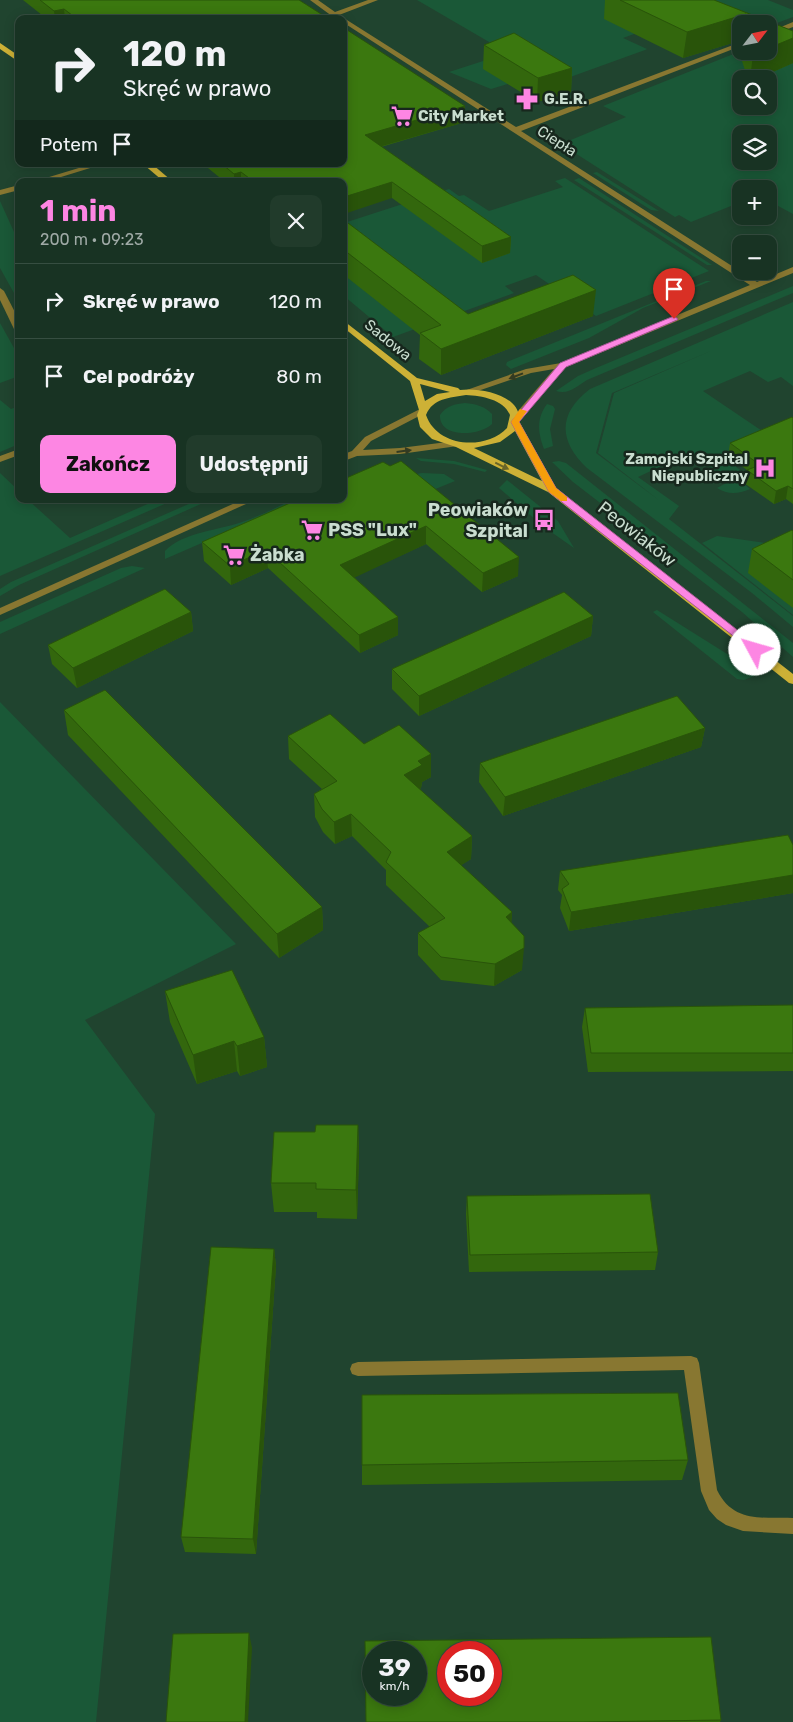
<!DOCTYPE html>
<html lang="pl">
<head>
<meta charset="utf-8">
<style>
  body { margin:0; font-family:Rubik,sans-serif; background:#213b2b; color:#f1f3f6; height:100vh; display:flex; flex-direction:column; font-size:19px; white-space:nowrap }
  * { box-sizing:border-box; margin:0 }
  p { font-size:16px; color:#9faaa6 }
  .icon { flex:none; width:28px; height:28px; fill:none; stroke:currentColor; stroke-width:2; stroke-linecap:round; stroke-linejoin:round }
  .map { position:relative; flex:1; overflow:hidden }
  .details { position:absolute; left:15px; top:178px; width:332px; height:325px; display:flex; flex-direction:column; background:#183323; border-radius:10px; box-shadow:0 2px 12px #0003,0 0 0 1px #364e41 }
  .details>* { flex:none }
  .hud { position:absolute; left:15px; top:15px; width:332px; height:152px; border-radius:10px; box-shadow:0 2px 12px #0003,0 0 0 1px #364e41; background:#183323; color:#f1f3f6; overflow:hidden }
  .needle { width:32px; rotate:58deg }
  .tools { position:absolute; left:732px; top:15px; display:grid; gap:10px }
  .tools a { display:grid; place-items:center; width:45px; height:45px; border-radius:10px; background:#183323; box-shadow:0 2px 12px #0003,0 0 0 1px #364e41; font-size:25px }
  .speed { position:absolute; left:362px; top:1641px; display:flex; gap:10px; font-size:25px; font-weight:700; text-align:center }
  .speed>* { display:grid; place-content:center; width:65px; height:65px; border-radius:50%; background:#183323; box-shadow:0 2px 12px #0003,0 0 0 1px #364e41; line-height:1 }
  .speed small { font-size:12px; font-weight:400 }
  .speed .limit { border:8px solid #d22; background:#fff; color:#111 }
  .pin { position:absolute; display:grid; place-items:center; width:42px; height:42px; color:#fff; margin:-51px -21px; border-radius:50% 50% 50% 0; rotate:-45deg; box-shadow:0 0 5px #0007 }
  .pin .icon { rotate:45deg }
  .me { position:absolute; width:55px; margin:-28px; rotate:309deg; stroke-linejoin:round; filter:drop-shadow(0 0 4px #0008) }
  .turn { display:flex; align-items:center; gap:18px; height:105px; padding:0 25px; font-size:22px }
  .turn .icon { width:65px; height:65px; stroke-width:2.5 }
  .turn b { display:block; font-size:35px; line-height:42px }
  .then { display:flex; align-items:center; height:48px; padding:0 25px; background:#0003; gap:10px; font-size:19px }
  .round { display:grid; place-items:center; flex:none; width:52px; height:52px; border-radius:10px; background:#213b2b }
  .headline { display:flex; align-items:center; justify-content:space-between; height:85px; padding:0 25px }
  h1 { font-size:30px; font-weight:700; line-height:38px; color:#fd86e3 }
  .cta { display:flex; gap:10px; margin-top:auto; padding:10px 25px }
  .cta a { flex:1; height:58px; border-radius:10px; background:#fd86e3; color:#111; font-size:20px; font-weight:700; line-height:58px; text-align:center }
  .cta a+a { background:#213b2b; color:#f1f3f6 }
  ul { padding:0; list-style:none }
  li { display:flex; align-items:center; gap:15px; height:75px; padding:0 25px; border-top:1px solid #364e41 }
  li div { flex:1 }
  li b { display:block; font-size:19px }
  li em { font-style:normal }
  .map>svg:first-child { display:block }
  .green { fill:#1a5837; fill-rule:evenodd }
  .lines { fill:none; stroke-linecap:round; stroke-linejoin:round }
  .minor { fill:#887731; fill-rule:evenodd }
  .major { fill:#cdb136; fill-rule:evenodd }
  .wall { fill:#33670d; fill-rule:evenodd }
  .shaded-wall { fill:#29540a }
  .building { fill:#3b780f; stroke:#29540a; fill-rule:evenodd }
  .oneway { fill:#333b22 }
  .oneway2 { fill:#696528 }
  .route { fill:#fd86e3; stroke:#a45794 }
  .slow { fill:#f59e0b }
  .labels { text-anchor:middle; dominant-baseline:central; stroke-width:5; stroke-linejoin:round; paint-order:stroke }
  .far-poi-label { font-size:15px; font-weight:bold; fill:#c9ddcf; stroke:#17271d; text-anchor:start }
  .far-street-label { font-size:15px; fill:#c9ddcf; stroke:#17271d }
  .poi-label { font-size:18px; font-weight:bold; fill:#c9ddcf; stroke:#17271d; text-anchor:start }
  .street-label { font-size:18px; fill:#c9ddcf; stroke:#17271d }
</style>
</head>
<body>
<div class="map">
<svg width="793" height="1722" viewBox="0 0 793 1722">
  <rect width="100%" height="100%" fill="#20442f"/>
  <g class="green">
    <polygon points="417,0 768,0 793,10 793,17 769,26 769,24 664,23 623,38 647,49 645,50 562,80 546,72 491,89 449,72 508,53"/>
    <path d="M793 45V214L769 201V189H741V202L691 222 679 215 675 217 539 130H546L566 142 626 117 603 106 741 51H769ZM741 79H769V106H741ZM741 134H769V161H741Z"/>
    <polygon points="597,172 659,211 651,210 593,173"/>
    <polygon points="565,178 709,271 596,316 536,275 505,286 514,293 393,337 344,296 344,223 449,189 459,196 464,195 489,211 563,187 555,181"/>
    <polygon points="579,178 712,265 707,265 574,180"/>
    <polygon points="0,201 19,243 19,302 0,268"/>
    <polygon points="706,281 711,281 643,308 589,338 511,369 506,365 507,362"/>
    <path d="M793 286V293L587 380C577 386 569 395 556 391L578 376 596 368Z"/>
    <path d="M793 302V386L781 377 768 382 750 371 703 391 771 437 723 457 752 479 743 483 750 489C738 494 728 495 717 488L730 481 689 453 638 477 679 506 669 519 793 616V627L752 593 587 468C558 441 558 413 590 389ZM713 350 614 393 598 453 660 501 596 453 612 393Z"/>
    <polygon points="0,323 19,357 19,376 0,383"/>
    <polygon points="0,400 11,409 19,406 19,444 0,452"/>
    <path d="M465 403C476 404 484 406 492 414V424C480 436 439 439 440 415 446 406 455 404 465 403Z"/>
    <path d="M547 404 553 406 555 409 550 429 553 446 544 449C538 433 536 419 547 404Z"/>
    <polygon points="416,458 454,461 487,470 485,472 454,464 421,461"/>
    <polygon points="559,461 566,463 793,643 793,657 742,612 573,482 552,462"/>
    <polygon points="0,473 19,491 19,499 27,499 70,538 159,499 176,499 0,576"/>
    <polygon points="422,473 444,474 455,481 433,490 416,474"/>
    <polygon points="507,480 558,521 574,548 544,527 499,488"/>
    <polygon points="200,499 212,499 19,585 0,596 0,589 11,582"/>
    <path d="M295 499H303L165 559V551C182 532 222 530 245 521 262 515 279 506 295 499Z"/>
    <polygon points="717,536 765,543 793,607 793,615 702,543"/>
    <polygon points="132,566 145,568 0,634 0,622 121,568"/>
    <polygon points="657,610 759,674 744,680 737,679 653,612"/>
    <polygon points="0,702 236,944 85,1020 155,1114 96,1722 0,1722"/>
  </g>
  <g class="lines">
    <g class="minor">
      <polygon points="310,0 318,0 335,12 368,0 378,0 339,15 516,127 741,42 741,46 521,131 757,282 793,267 793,273 566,367 518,422 512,422 512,418 554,369 531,373 466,395 461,392 526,369 561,363 750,285 344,23 344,19 336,19"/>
      <polygon points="793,22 793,27 769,36 769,32"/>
      <polygon points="92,164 100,165 48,181 36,181"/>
      <polygon points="19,185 19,190 0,195 0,190"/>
      <polygon points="0,288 4,291 19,320 19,332 14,329 0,300"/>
      <polygon points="422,408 427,411 425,413 371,441 363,450 400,448 455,441 460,444 458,446 400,454 357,456 344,461 344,454 352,451 365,437"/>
      <polygon points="19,449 19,455 0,462 0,456"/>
      <polygon points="244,499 257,499 0,615 0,608"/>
      <path d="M691 1356 697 1358 699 1363 717 1490C733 1523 762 1517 793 1518V1534L743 1531 726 1525 717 1519 709 1510 701 1491 684 1370 358 1376 352 1374 350 1369 352 1364 358 1362Z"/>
    </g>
    <g class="major">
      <polygon points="0,43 19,56 19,62 0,49"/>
      <polygon points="143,164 152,164 172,181 163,181"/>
      <path d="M344 321 417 378 458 388 460 390C479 387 522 395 519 421L556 488 793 674V684L789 683 548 492 456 447 432 439 420 427 417 415 419 410 410 381 344 328ZM420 384 450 392 437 394 425 401ZM466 395C482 396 503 399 510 415L507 428C485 451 437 447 426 415 433 398 449 398 466 395ZM515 431 542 481 474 448 500 442Z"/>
    </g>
  </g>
  <g class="wall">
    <polygon points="23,0 299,0 329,19 47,19"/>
    <path d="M605 0H714L793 31V63L757 79H748L738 49 739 41 683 58 604 19ZM741 24H769V51H741Z"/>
    <polygon points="344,28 465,122 381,147 511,237 510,253 482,263 392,198 344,181 224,181 203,164 344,164"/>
    <polygon points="484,45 572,68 571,92 537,102 483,69"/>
    <polygon points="344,220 468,314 593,316 441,375 419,359 420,335 344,275"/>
    <polygon points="793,418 793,504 786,499 774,504 744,483 747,470 728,456 730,443"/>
    <polygon points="344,479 518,576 482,592 426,544 354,577 398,617 398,635 360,653 268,568 231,585 204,561 202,542"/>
    <polygon points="793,531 793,608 748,573 752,549"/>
    <polygon points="191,612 193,631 77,688 52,664 48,645"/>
    <polygon points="593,616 591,636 419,716 392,689 392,669"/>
    <polygon points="64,710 322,907 323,930 279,958 68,735"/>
    <polygon points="705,728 701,747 503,816 479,782 480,763"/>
    <polygon points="288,736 364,744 431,754 431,777 422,782 421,788 419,789 472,836 471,859 461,865 512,912 511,923 522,970 494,986 441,980 418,955 418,933 430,927 386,885 386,870 352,836 335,844 323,832 315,817 314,794 322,789 289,759"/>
    <polygon points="793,845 793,893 569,931 560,908 562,895 558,890 560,871"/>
    <polygon points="165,991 264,1037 267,1067 240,1076 237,1071 197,1084 170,1022"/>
    <polygon points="793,1005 793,1071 588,1072 582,1027 585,1008"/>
    <polygon points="358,1125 359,1154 357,1219 317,1218 317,1212 274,1212 271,1183 315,1132"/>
    <polygon points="467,1196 658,1252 655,1270 469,1272 466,1214"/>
    <polygon points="274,1249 276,1266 256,1554 185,1552 181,1537"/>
    <polygon points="688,1460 682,1480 362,1485 362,1465"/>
    <polygon points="721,1720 720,1722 366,1722"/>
  </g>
  <g class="shaded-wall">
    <polygon points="64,9 65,19 55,19 54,11"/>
    <polygon points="746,14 744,24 741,23 739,41 683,58 687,32"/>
    <polygon points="227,15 227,19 213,19"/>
    <polygon points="793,38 793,63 757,79 750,79 753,55 762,51 769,51 769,48"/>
    <polygon points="572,68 571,92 537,102 538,78"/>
    <polygon points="465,106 465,122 365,151 365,135"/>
    <polygon points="241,172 241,181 234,181 234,174"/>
    <polygon points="392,182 392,198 344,214 344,197"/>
    <polygon points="511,237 510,253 482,263 482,246"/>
    <polygon points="596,290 593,316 441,375 441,349"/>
    <polygon points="788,486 786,499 774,504 776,491"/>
    <polygon points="426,526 426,544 341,584 340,565"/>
    <polygon points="266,550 268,568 231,585 230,566"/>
    <polygon points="519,557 518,576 482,592 483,573"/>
    <polygon points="191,612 193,631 77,688 73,668"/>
    <polygon points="593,616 591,636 419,716 419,696"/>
    <polygon points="398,617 398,635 360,653 359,635"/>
    <polygon points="705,728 701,747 503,816 505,797"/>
    <polygon points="431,754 431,777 422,782 421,788 404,798 404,775 418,761"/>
    <polygon points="351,814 352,836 335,844 334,822"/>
    <polygon points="472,836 471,859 446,875 447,852"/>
    <polygon points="793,875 793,893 569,931 571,912"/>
    <polygon points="322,907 323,930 279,958 277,934"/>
    <polygon points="512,912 511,935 506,917"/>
    <polygon points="524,948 522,970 494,986 495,964"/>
    <polygon points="264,1037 267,1067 240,1076 237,1046"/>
    <polygon points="234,1041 237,1071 197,1084 193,1055"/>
    <polygon points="358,1125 359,1154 357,1219 356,1190"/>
    <polygon points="274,1249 276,1266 256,1554 253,1539"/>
    <polygon points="249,1633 252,1648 248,1722 245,1722"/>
  </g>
  <g class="building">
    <polygon points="40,0 299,0 329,19 232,19 227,15 213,19 77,19 64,9 54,11"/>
    <polygon points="620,0 714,0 793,31 793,38 769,48 769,24 742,24 741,23 746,21 746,14 687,32"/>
    <polygon points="344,28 465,106 365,135 511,237 482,246 392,182 344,197 344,181 253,181 241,172 234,174 222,164 344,164"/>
    <polygon points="514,33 572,68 538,78 484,45"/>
    <polygon points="752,51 762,51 753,55"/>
    <polygon points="344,220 468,314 573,275 596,290 441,349 420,333 441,325 344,250"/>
    <polygon points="792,417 793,418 793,489 788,486 776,491 747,470 760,465 730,443"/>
    <polygon points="401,461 519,557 483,573 426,526 340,565 398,617 359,635 266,550 230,566 202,542 299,499 344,499 344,479 383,462 390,466"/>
    <polygon points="792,530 793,531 793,580 752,549"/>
    <polygon points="165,589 191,612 73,668 48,645"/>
    <polygon points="564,592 593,616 419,696 392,669"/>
    <polygon points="105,690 322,907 277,934 64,710"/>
    <polygon points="677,696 705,728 505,797 480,763"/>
    <polygon points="330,714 364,744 399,725 431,754 418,761 422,765 404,775 472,836 447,852 512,912 506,917 524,936 524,948 495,964 441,957 418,933 445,918 386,862 391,852 351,814 334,822 322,809 314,794 337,781 288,736"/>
    <polygon points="788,835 793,845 793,875 571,912 562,889 569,884 560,871"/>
    <polygon points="232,970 264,1037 237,1046 234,1041 193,1055 165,991"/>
    <polygon points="793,1005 793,1053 591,1053 585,1008"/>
    <polygon points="316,1125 358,1125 356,1190 316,1189 316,1183 271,1183 274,1132 315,1132"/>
    <polygon points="650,1194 658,1252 470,1255 467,1196"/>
    <polygon points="211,1247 274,1249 253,1539 181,1537"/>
    <polygon points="678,1393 688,1460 362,1465 362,1395"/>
    <polygon points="249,1633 245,1722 166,1722 173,1634"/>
    <path d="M711 1637 721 1720 584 1722H366L365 1641ZM374 1652H416V1695H374ZM449 1652H491V1695H449Z"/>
  </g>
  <defs><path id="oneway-solid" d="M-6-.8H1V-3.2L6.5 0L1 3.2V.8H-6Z" transform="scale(1.25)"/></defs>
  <g class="oneway">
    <use href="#oneway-solid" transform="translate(516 376) rotate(159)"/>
    <use href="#oneway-solid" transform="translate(404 451) rotate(-7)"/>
  </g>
  <use class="oneway2" href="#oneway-solid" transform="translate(502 466) rotate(26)"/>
  <polygon class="route" points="674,316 678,319 677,320 566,367 519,422 556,488 759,647 760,650 755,653 549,492 511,422 560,363"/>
  <polygon class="slow" points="520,409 527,411 519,422 556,488 567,497 567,501 561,501 549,492 511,422"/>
  <defs>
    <g id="pharmacy-bare" transform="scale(1.725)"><path d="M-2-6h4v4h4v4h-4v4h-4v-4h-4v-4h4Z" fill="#fd86e3" stroke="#17271d" stroke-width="2.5" paint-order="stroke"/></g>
    <g id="supermarket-bare" transform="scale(1.725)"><path d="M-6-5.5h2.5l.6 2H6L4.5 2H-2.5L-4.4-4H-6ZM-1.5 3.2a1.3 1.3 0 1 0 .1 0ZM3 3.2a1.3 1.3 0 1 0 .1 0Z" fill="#fd86e3" stroke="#17271d" stroke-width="2.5" paint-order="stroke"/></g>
    <g id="hospital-bare" transform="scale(1.725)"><path d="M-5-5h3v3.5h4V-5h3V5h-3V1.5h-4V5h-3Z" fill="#fd86e3" stroke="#17271d" stroke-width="2.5" paint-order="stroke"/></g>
    <g id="bus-bare" transform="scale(1.725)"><path d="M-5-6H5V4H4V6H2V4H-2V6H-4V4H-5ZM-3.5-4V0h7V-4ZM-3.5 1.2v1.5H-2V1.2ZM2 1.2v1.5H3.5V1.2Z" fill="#fd86e3" stroke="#17271d" stroke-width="2.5" paint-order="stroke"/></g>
  </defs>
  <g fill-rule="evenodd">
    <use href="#pharmacy-bare" x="527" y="99"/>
    <use href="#supermarket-bare" x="402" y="116"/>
    <use href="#hospital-bare" x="765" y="468"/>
    <use href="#bus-bare" x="544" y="520"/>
    <use href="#supermarket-bare" x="312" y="530"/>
    <use href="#supermarket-bare" x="234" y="555"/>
  </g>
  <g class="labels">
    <g class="far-poi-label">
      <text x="544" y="99">G.E.R.</text>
      <text x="418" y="116">City Market</text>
      <text x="748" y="459" text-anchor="end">Zamojski Szpital<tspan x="748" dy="17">Niepubliczny</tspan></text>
    </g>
    <g class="far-street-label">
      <text transform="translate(557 141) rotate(33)">Ciepła</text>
      <text transform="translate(388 340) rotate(39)">Sadowa</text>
    </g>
    <g class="poi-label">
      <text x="528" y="510" text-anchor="end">Peowiaków<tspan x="528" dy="21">Szpital</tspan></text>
      <text x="328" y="530">PSS "Lux"</text>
      <text x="250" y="555">Żabka</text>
    </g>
    <g class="street-label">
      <text transform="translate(637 534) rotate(38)">Peowiaków</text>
    </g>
  </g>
</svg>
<div class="tools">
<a><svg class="needle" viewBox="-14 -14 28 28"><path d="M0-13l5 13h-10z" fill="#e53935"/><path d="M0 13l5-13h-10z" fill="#9faaa6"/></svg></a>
<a><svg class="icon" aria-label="search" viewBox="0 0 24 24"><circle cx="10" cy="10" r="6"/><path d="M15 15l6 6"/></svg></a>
<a><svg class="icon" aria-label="layers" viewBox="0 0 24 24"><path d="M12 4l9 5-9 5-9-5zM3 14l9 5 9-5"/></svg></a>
<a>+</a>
<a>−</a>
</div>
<div class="speed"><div>39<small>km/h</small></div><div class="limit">50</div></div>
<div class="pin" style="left:674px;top:319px;background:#d93025"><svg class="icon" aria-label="arrive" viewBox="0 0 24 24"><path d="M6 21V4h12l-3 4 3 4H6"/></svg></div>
<svg class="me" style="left:755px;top:650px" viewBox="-20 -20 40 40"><circle r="19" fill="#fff"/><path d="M0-13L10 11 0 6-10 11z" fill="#fd86e3"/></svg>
<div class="hud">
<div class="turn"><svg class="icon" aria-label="right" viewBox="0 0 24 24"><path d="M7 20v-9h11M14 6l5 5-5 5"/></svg><div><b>120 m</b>Skręć w prawo</div></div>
<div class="then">Potem<svg class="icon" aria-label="arrive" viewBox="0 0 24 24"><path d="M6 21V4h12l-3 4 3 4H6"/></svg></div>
</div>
<section class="details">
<div class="headline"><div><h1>1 min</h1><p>200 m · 09:23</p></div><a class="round"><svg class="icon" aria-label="close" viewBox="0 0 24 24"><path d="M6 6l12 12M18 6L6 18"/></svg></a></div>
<ul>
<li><svg class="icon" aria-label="right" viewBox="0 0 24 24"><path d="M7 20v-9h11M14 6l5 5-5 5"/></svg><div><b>Skręć w prawo</b></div><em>120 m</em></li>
<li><svg class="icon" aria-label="arrive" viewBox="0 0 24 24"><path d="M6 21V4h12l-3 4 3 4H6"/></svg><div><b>Cel podróży</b></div><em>80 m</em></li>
</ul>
<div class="cta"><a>Zakończ</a><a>Udostępnij</a></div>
</section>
</div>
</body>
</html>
